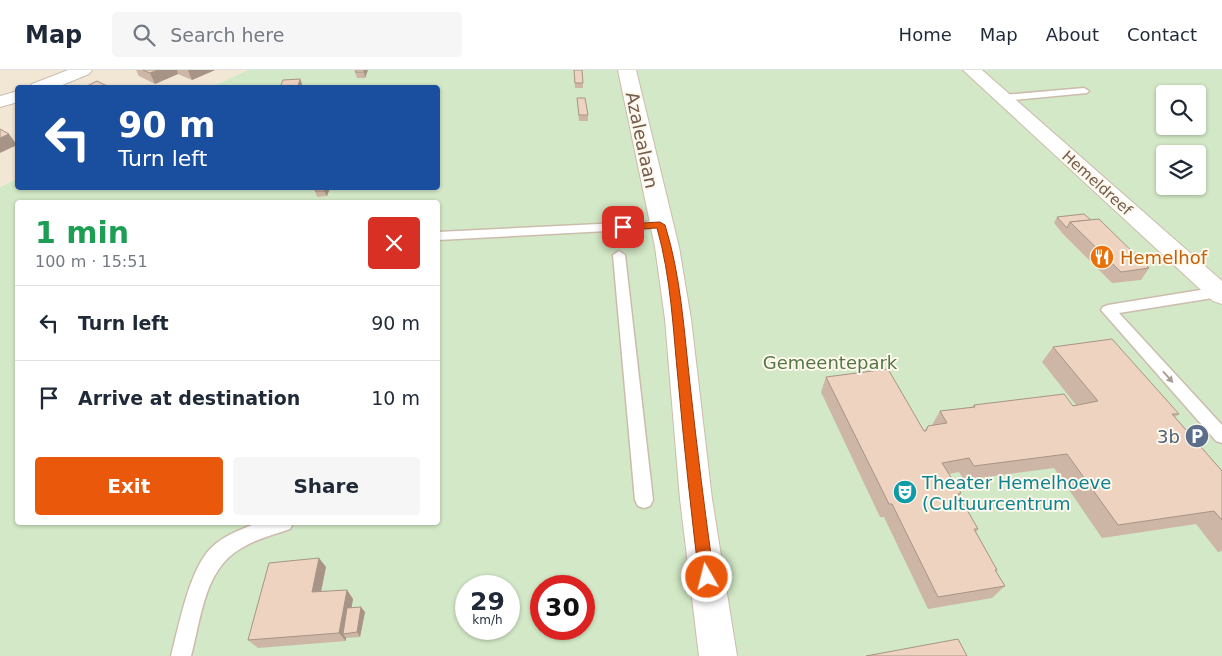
<!DOCTYPE html>
<html lang="en">
<head>
<meta charset="utf-8">
<style>
  body { margin:0; font-family:"DejaVu Sans",sans-serif; background:#f6f6f7; color:#1f2937; height:100vh; display:flex; flex-direction:column; font-size:19px; white-space:nowrap }
  * { box-sizing:border-box; margin:0 }
  p { font-size:16px; color:#747a83 }
  .icon { flex:none; width:28px; height:28px; fill:none; stroke:currentColor; stroke-width:2; stroke-linecap:round; stroke-linejoin:round }
  .map { position:relative; flex:1; overflow:hidden }
  .drawer { position:absolute; left:15px; top:130px; width:425px; height:325px; display:flex; flex-direction:column; background:#fff; border-radius:5px; box-shadow:0 1px 4px #0004 }
  .drawer>* { flex:none }
  .banner { position:absolute; left:15px; top:15px; width:425px; height:105px; border-radius:5px; box-shadow:0 1px 4px #0004; background:#1a4fa0; color:#fff; overflow:hidden }
  .tools { position:absolute; left:1156px; top:15px; display:grid; gap:10px }
  .tools a { display:grid; place-items:center; width:50px; height:50px; border-radius:5px; background:#fff; box-shadow:0 1px 4px #0004; font-size:25px }
  .speed { position:absolute; left:455px; top:505px; display:flex; gap:10px; font-size:25px; font-weight:700; text-align:center }
  .speed>* { display:grid; place-content:center; width:65px; height:65px; border-radius:50%; background:#fff; box-shadow:0 1px 4px #0004; line-height:1 }
  .speed small { font-size:12px; font-weight:400 }
  .speed .limit { border:8px solid #d22; background:#fff; color:#111 }
  .pin { position:absolute; display:grid; place-items:center; width:42px; height:42px; color:#fff; margin:-21px; border-radius:10px; box-shadow:0 2px 8px #0006 }
  .me { position:absolute; width:55px; margin:-28px; rotate:352deg; stroke-linejoin:round; filter:drop-shadow(0 0 4px #0008) }
  .turn { display:flex; align-items:center; gap:18px; height:105px; padding:0 20px; font-size:22px }
  .turn .icon { width:65px; height:65px; stroke-width:2.5 }
  .turn b { display:block; font-size:35px; line-height:42px }
  .round { display:grid; place-items:center; flex:none; width:52px; height:52px; border-radius:5px; background:#f6f6f7 }
  .summary { display:flex; align-items:center; justify-content:space-between; height:85px; padding:0 20px }
  h1 { font-size:30px; font-weight:600; line-height:38px; color:#1e9e55 }
  .action { display:flex; gap:10px; margin-top:auto; padding:10px 20px }
  .action a { flex:1; height:58px; border-radius:5px; background:#ea580c; color:#fff; font-size:20px; font-weight:600; line-height:58px; text-align:center }
  .action a+a { background:#f6f6f7; color:#1f2937 }
  ul { padding:0; list-style:none }
  li { display:flex; align-items:center; gap:15px; height:75px; padding:0 20px; border-top:1px solid #e0e1e3 }
  li div { flex:1 }
  li b { display:block; font-size:19px }
  li em { font-style:normal }
  header { display:flex; align-items:center; gap:30px; box-sizing:border-box; height:70px; padding:0 25px; background:#fff; border-bottom:1px solid #e0e1e3 }
  header strong { font-size:24px }
  nav { display:flex; gap:28px; margin-inline-start:auto; font-size:18px }
  .search { width:350px; height:45px; background:#f6f6f7; display:flex; align-items:center; gap:12px; box-sizing:border-box; padding:0 18px; border-radius:5px; color:#747a83; font-size:19px }
  .map>svg:first-child { display:block }
  .residential { fill:#f2e6d5 }
  .green { fill:#d2e8c6; fill-rule:evenodd }
  .lines { fill:none; stroke-linecap:round; stroke-linejoin:round }
  .lane-casing { stroke:#ccbcad; stroke-width:3 }
  .street-casing { stroke:#ccbcad; stroke-width:2 }
  .lane { fill:#fff; fill-rule:evenodd }
  .street { fill:#fff; fill-rule:evenodd }
  .wall { fill:#cdb6a5 }
  .shaded-wall { fill:#a79486 }
  .building { fill:#eed4c0; stroke:#a79486 }
  .oneway { fill:#ab9d94 }
  .route { fill:#ea580c; stroke:#983908 }
  .labels { text-anchor:middle; dominant-baseline:central; stroke-width:4; stroke-linejoin:round; paint-order:stroke }
  .far-street-label { font-size:15px; fill:#735b4d; stroke:#fef8ed }
  .street-label { font-size:18px; fill:#735b4d; stroke:#fef8ed }
  .food-label { font-size:18px; fill:#c56008; stroke:#fef8ed; text-anchor:start }
  .park-label { font-size:18px; fill:#537845; stroke:#fef8ed }
  .service-label { font-size:18px; fill:#4e5e75; stroke:#fef8ed; text-anchor:end }
  .culture-label { font-size:18px; fill:#0d838f; stroke:#fef8ed; text-anchor:start }
</style>
</head>
<body>
<header>
<strong>Map</strong>
<div class="search"><svg class="icon" aria-label="search" viewBox="0 0 24 24"><circle cx="10" cy="10" r="6"/><path d="M15 15l6 6"/></svg>Search here</div>
<nav><a>Home</a><a>Map</a><a>About</a><a>Contact</a></nav>
</header>
<div class="map">
<svg width="1222" height="586" viewBox="0 0 1222 586">
  <rect width="100%" height="100%" fill="#fbf4e7"/>
  <polygon class="residential" points="0,0 248,0 211,17 18,18 17,109 0,117"/>
  <path class="green" d="M248 0H1222V586H0V117L17 109 18 118H438V18L211 17ZM1165 24H1198V56H1165ZM1165 84H1198V116H1165ZM18 132H438V452H18ZM466 516H509V559H466ZM541 516H584V559H541Z"/>
  <g class="lines">
    <g class="lane-casing">
      <g id="lane">
        <polygon points="1084,18 1089,21 1087,23 1003,31 998,28 1003,25"/>
        <polygon points="660,151 666,155 664,158 438,170 438,162"/>
        <polygon points="619,181 625,185 653,430 650,436 644,438 638,436 635,430 613,185"/>
        <polygon points="1219,217 1222,218 1222,226 1219,227 1119,243 1222,355 1222,373 1216,371 1101,240 1103,237 1108,235"/>
        <path d="M259 452 293 453 290 459C273 465 255 469 240 479 204 500 201 549 191 586H171C179 556 189 500 211 478 224 465 243 459 259 452Z"/>
      </g>
    </g>
    <g class="street-casing">
      <g id="street">
        <polygon points="68,0 92,0 89,4 55,18 29,18 32,14"/>
        <polygon points="618,0 636,0 679,177 691,249 712,429 737,586 699,586 680,429 665,249 655,177"/>
        <polygon points="963,0 982,0 1222,211 1222,234 1213,231"/>
        <polygon points="18,21 18,32 0,37 0,26"/>
      </g>
    </g>
    <use href="#lane" class="lane"/>
    <use href="#street" class="street"/>
  </g>
  <g class="wall">
    <polygon points="136,0 215,0 192,10 178,4 155,14 139,6"/>
    <polygon points="368,0 365,8 357,8 355,2"/>
    <polygon points="574,0 583,13 583,18 575,18"/>
    <polygon points="300,9 302,14 301,18 280,18"/>
    <polygon points="577,28 588,45 588,51 579,51"/>
    <polygon points="316,118 330,118 327,126 317,127 315,121"/>
    <polygon points="1057,147 1091,150 1149,198 1141,210 1112,213 1063,164 1054,153"/>
    <polygon points="1053,277 1179,344 1175,347 1222,401 1222,481 1218,482 1196,454 1102,468 1054,398 964,410 959,402 949,404 961,423 959,426 978,459 976,462 997,500 996,501 1005,516 992,528 928,539 884,447 880,447 821,322 826,307 924,361 928,356 932,355 940,341 972,337 974,335 1076,335 1042,292"/>
    <polygon points="326,497 321,522 347,520 353,529 351,538 365,542 360,567 346,568 346,571 258,578 248,570"/>
  </g>
  <g class="shaded-wall">
    <polygon points="158,0 177,0 178,4 155,14 150,3"/>
    <polygon points="188,0 215,0 192,10"/>
    <polygon points="364,0 368,0 365,8 364,2"/>
    <polygon points="300,9 302,14 301,18 298,18 298,16"/>
    <polygon points="9,64 17,75 0,83 0,68"/>
    <polygon points="325,118 330,118 327,126 324,121"/>
    <polygon points="319,488 326,497 319,531 312,522"/>
    <polygon points="347,520 353,529 347,564 343,564 346,568 346,571 339,563"/>
    <polygon points="361,537 365,542 360,567 357,562"/>
  </g>
  <g class="building">
    <polygon points="143,0 158,0 150,3"/>
    <polygon points="356,0 364,0 364,2 355,2"/>
    <polygon points="574,0 582,0 583,13 575,13"/>
    <polygon points="300,9 298,16 280,17 283,10"/>
    <polygon points="97,11 111,18 83,18"/>
    <polygon points="577,28 585,28 588,45 579,45"/>
    <polygon points="0,59 9,64 0,68"/>
    <polygon points="316,118 325,118 324,121 315,121"/>
    <polygon points="1084,144 1091,150 1070,152 1067,158 1057,147"/>
    <polygon points="1099,149 1149,198 1121,202 1070,152"/>
    <polygon points="1112,269 1179,344 1172,344 1222,401 1222,450 1214,441 1118,455 1067,384 974,396 969,388 942,393 961,423 958,424 978,459 974,459 997,500 995,500 1005,516 938,527 892,434 889,434 826,307 888,299 924,361 926,361 928,356 947,353 940,341 975,337 974,335 1064,324 1073,336 1098,331 1053,277"/>
    <polygon points="319,488 312,522 347,520 339,563 248,570 269,493"/>
    <polygon points="361,537 357,562 343,564 347,538"/>
    <polygon points="958,569 967,586 866,586"/>
  </g>
  <defs><path id="oneway-solid" d="M-6-.8H1V-3.2L6.5 0L1 3.2V.8H-6Z" transform="scale(1.25)"/></defs>
  <use class="oneway" href="#oneway-solid" transform="translate(1168 307) rotate(48)"/>
  <path class="route" d="M660 152 665 155C681 206 684 261 690 314 697 378 705 443 714 507L712 512 707 514 702 512 699 507C691 441 684 376 678 309 673 259 671 207 657 158L623 160 619 157 623 154Z"/>
  <defs>
    <g id="restaurant-disc" transform="scale(1.25)"><circle r="9.5" fill="#e8710a" stroke="#fef8ed"/><path d="M-5-6h1v4h1v-4h1v4h1v-4h1v5L-1.5 .5V6h-2V.5L-5-1ZM5-6V6H3V1.5H1.5Q1.5-4 5-6Z" fill="#fff"/></g>
    <g id="parking-disc" transform="scale(1.25)"><circle r="9.5" fill="#5c6f8a" stroke="#fef8ed"/><path d="M-3.5-5.5H1a3.5 3.5 0 0 1 0 7H-1V5.5H-3.5ZM-1-3.4V-.6H.8a1.4 1.4 0 0 0 0-2.8Z" fill="#fff"/></g>
    <g id="theatre-disc" transform="scale(1.25)"><circle r="9.5" fill="#0f9aa8" stroke="#fef8ed"/><path d="M-5-5.5Q0-4 5-5.5V0Q5 5 0 6Q-5 5-5 0ZM-3.3-2.5H-1v1.5H-3.3ZM1-2.5H3.3v1.5H1ZM-2.8 1Q0 5.5 2.8 1Z" fill="#fff"/></g>
  </defs>
  <g fill-rule="evenodd">
    <use href="#restaurant-disc" x="1102" y="187"/>
    <use href="#parking-disc" x="1197" y="366"/>
    <use href="#theatre-disc" x="905" y="422"/>
  </g>
  <g class="labels">
    <g class="far-street-label">
      <text transform="translate(1097 113) rotate(42)">Hemeldreef</text>
    </g>
    <g class="street-label">
      <text transform="translate(642 70) rotate(78)">Azalealaan</text>
    </g>
    <g class="food-label">
      <text x="1120" y="187">Hemelhof</text>
    </g>
    <g class="park-label">
      <text x="830" y="292">Gemeentepark</text>
    </g>
    <g class="service-label">
      <text x="1180" y="366">3b</text>
    </g>
    <g class="culture-label">
      <text x="922" y="412">Theater Hemelhoeve<tspan x="922" dy="21">(Cultuurcentrum</tspan></text>
    </g>
  </g>
</svg>
<div class="tools">
<a><svg class="icon" aria-label="search" viewBox="0 0 24 24"><circle cx="10" cy="10" r="6"/><path d="M15 15l6 6"/></svg></a>
<a><svg class="icon" aria-label="layers" viewBox="0 0 24 24"><path d="M12 4l9 5-9 5-9-5zM3 14l9 5 9-5"/></svg></a>
</div>
<div class="speed"><div>29<small>km/h</small></div><div class="limit">30</div></div>
<div class="pin" style="left:623px;top:157px;background:#d93025"><svg class="icon" aria-label="arrive" viewBox="0 0 24 24"><path d="M6 21V4h12l-3 4 3 4H6"/></svg></div>
<svg class="me" style="left:707px;top:507px" viewBox="-20 -20 40 40"><circle r="17" fill="#ea580c" stroke="#fff" stroke-width="3"/><path d="M0-11L8 9 0 5-8 9z" fill="#fff"/></svg>
<div class="banner">
<div class="turn"><svg class="icon" aria-label="left" viewBox="0 0 24 24"><path d="M17 20v-9H6M10 6l-5 5 5 5"/></svg><div><b>90 m</b>Turn left</div></div>
</div>
<section class="drawer">
<div class="summary"><div><h1>1 min</h1><p>100 m · 15:51</p></div><a class="round" style="background:#d93025;color:#fff"><svg class="icon" aria-label="close" viewBox="0 0 24 24"><path d="M6 6l12 12M18 6L6 18"/></svg></a></div>
<ul>
<li><svg class="icon" aria-label="left" viewBox="0 0 24 24"><path d="M17 20v-9H6M10 6l-5 5 5 5"/></svg><div><b>Turn left</b></div><em>90 m</em></li>
<li><svg class="icon" aria-label="arrive" viewBox="0 0 24 24"><path d="M6 21V4h12l-3 4 3 4H6"/></svg><div><b>Arrive at destination</b></div><em>10 m</em></li>
</ul>
<div class="action"><a>Exit</a><a>Share</a></div>
</section>
</div>
</body>
</html>
